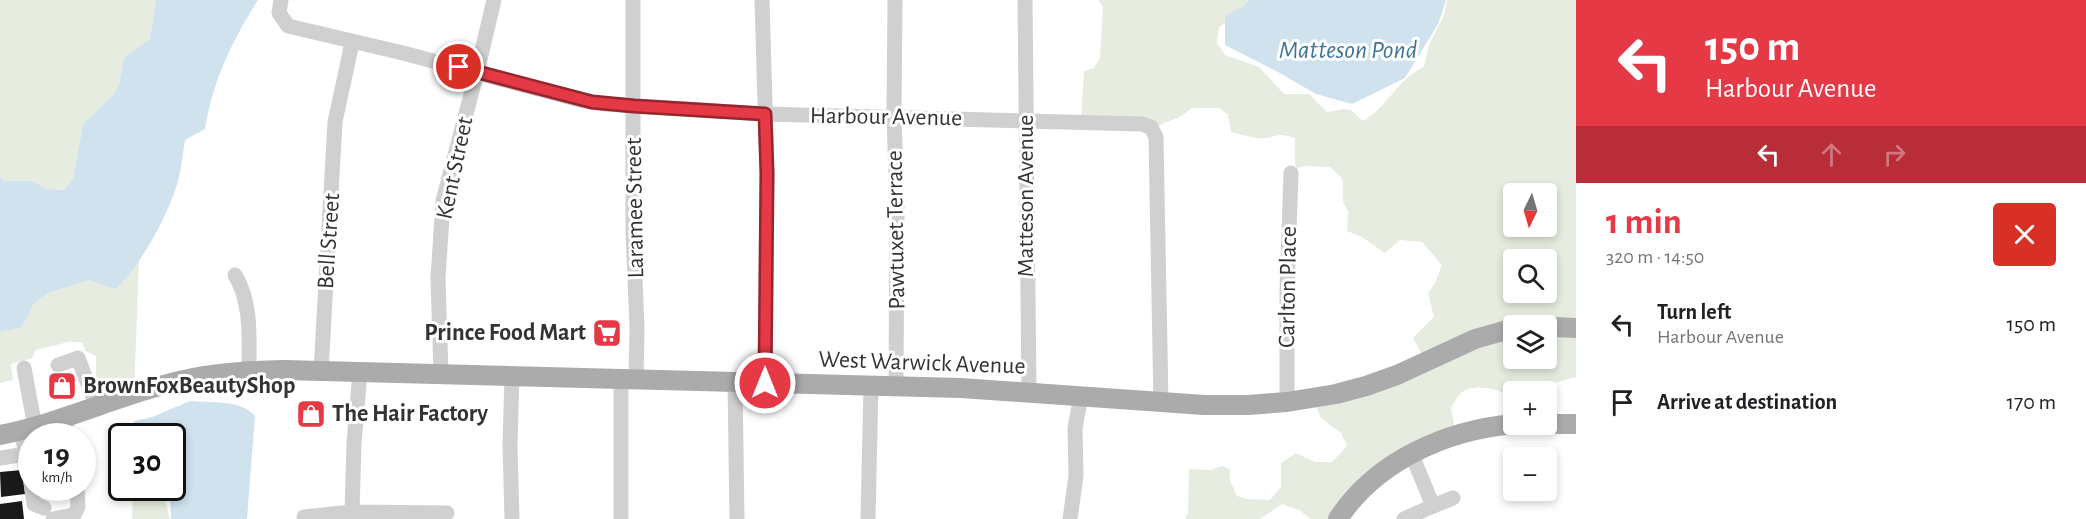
<!DOCTYPE html>
<html lang="en">
<head>
<meta charset="utf-8">
<style>
  body { margin:0; font-family:"Alegreya Sans",sans-serif; background:#f6f6f6; color:#202124; height:100vh; display:flex; flex-direction:column; font-size:22px; white-space:nowrap }
  * { box-sizing:border-box; margin:0 }
  p { font-size:20px; color:#757577 }
  .icon { flex:none; width:33px; height:33px; fill:none; stroke:currentColor; stroke-width:2; stroke-linecap:round; stroke-linejoin:round }
  .map { position:relative; flex:1; overflow:hidden }
  .drawer { display:flex; flex-direction:column; background:#fff; width:510px }
  .drawer>* { flex:none }
  .guide { background:#e63946; color:#fff; overflow:hidden }
  .needle { width:39px; rotate:185deg }
  .fabs { position:absolute; left:1503px; top:183px; display:grid; gap:12px }
  .fabs a { display:grid; place-items:center; width:54px; height:54px; border-radius:6px; background:#fff; box-shadow:0 3px 9px #0003; font-size:30px }
  .speed { position:absolute; left:18px; top:423px; display:flex; gap:12px; font-size:30px; font-weight:700; text-align:center }
  .speed>* { display:grid; place-content:center; width:78px; height:78px; border-radius:50%; background:#fff; box-shadow:0 3px 9px #0003; line-height:1 }
  .speed small { font-size:15px; font-weight:400 }
  .speed .limit { border:3px solid #111; border-radius:9px; background:#fff; color:#111 }
  .pin { position:absolute; display:grid; place-items:center; width:51px; height:51px; color:#fff; margin:-26px; border:3px solid #fff; border-radius:50%; box-shadow:0 2px 6px #0007 }
  .me { position:absolute; width:66px; margin:-33px; rotate:0deg; stroke-linejoin:round; filter:drop-shadow(0 0 4px #0008) }
  .turn { display:flex; align-items:center; gap:21px; height:126px; padding:0 30px; font-size:27px }
  .turn .icon { width:78px; height:78px; stroke-width:2.5 }
  .turn b { display:block; font-size:42px; line-height:51px }
  .lanes { display:flex; align-items:center; height:57px; padding:0 30px; background:#0003; justify-content:center; gap:30px; direction:ltr }
  .lanes .off { opacity:.35 }
  .round { display:grid; place-items:center; flex:none; width:63px; height:63px; border-radius:6px; background:#f6f6f6 }
  .headline { display:flex; align-items:center; justify-content:space-between; height:102px; padding:0 30px }
  h1 { font-size:36px; font-weight:600; line-height:45px; color:#e63946 }
  ul { padding:0; list-style:none }
  li { display:flex; align-items:center; gap:18px; height:78px; padding:0 30px }
  li div { flex:1 }
  li b { display:block; font-size:22px }
  li em { font-style:normal }
  main { display:flex; flex:1; min-height:0 }
  .map>svg:first-child { display:block }
  .green { fill:#e6ecdf; fill-rule:evenodd }
  .water { fill:#cfe2ee }
  .building { fill:#1a1a1a }
  .lines { fill:none; stroke-linecap:round; stroke-linejoin:round }
  .minor { stroke:#d0d0d0; stroke-width:15 }
  .major { stroke:#ababab; stroke-width:20 }
  .route-casing { stroke:#96252e; stroke-width:15 }
  .route { stroke:#e63946; stroke-width:10 }
  .labels { text-anchor:middle; dominant-baseline:central; stroke-width:6; stroke-linejoin:round; paint-order:stroke }
  .street-label { font-size:24px; fill:#333; stroke:#fff }
  .poi-label { font-size:24px; font-weight:bold; fill:#333; stroke:#fff; text-anchor:start }
  .water-label { font-size:26px; font-style:italic; fill:#3f7597; stroke:#fff }
</style>
</head>
<body>
<main>
<div class="map">
<svg width="1576" height="519" viewBox="0 0 1576 519">
  <rect width="100%" height="100%" fill="#fff"/>
  <g class="green">
    <polygon points="0,0 156,0 150,39 124,58 119,84 114,94 83,124 73,179 64,190 48,189 31,181 4,181 0,176"/>
    <path d="M1098 0H1250L1240 13 1219 27 1217 43 1225 55 1259 67 1284 94H1309L1327 112 1344 109 1351 110 1363 121C1388 107 1398 78 1424 67L1429 45 1444 15 1447 0H1576V377L1554 383 1536 384 1525 391 1514 392 1513 396 1511 397C1498 388 1471 382 1459 395 1456 399 1454 404 1451 408L1456 434 1430 445 1338 519H1311L1299 510 1282 504 1260 519H1185L1188 513 1189 469 1211 470 1221 466 1230 469V481L1237 496 1247 499 1270 500 1281 487V463L1296 453 1315 462H1332L1347 446 1341 433 1321 418 1313 399 1425 360 1413 338 1434 317 1428 293 1435 283 1442 265 1422 242 1400 240 1385 253 1362 237 1347 231 1348 211 1343 202V183L1341 177 1330 167 1305 166 1297 168 1295 165V138C1279 133 1281 135 1266 138 1257 140 1241 134 1231 132L1228 115 1219 108H1191C1181 120 1167 119 1153 130L1081 122 1084 71 1094 68 1100 58 1103 6ZM1514 194H1546V226H1514ZM1514 260H1546V292H1514ZM1514 326H1546V358H1514Z"/>
    <polygon points="139,259 134,394 107,402 96,377 96,356 86,351 82,342 68,342 36,350 32,358 11,364 13,380 0,383 0,332 21,326 29,315 33,304 48,293 89,280 124,281"/>
    <polygon points="133,488 162,488 170,519 132,519"/>
  </g>
  <g class="water">
    <path d="M156 0H258C232 41 213 80 205 129L185 140C183 152 182 165 179 177 171 211 141 265 116 289L89 280 48 293 33 304 29 315 21 327 0 332V176L4 181H31L48 189 64 190 73 179 83 124 114 94 119 84 124 58 150 39Z"/>
    <polygon points="1249,0 1446,0 1438,24 1405,78 1352,104 1316,94 1278,72 1225,45 1225,16 1244,6"/>
    <path d="M190 401C210 403 241 399 255 416L247 519H171L170 497 166 488H172V436H129V428L135 421 152 417Z"/>
  </g>
  <g class="building">
    <polygon points="22,470 25,494 1,497 0,472"/>
    <polygon points="22,501 24,519 0,519 0,504"/>
  </g>
  <g class="lines">
    <g class="minor">
      <polyline points="281,0 279,13 288,26 403,53 580,100 605,104 765,114 1141,124 1151,127 1156,137 1161,403"/>
      <polyline points="633,0 633,231 637,327 636,379"/>
      <polyline points="762,0 767,173 765,383"/>
      <polyline points="895,0 894,116 897,206 896,387"/>
      <polyline points="1025,0 1029,392"/>
      <path d="M235 275C252 303 249 339 249 371"/>
      <polyline points="58,365 78,358 97,407"/>
      <polyline points="24,368 35,427"/>
      <polyline points="321,371 335,122 352,43"/>
      <polyline points="360,372 354,443 352,512 447,513"/>
      <polyline points="441,374 438,278 443,201 477,72 494,0"/>
      <polyline points="735,381 737,519"/>
      <polyline points="1287,402 1287,292 1291,173"/>
      <polyline points="64,418 68,436"/>
      <polyline points="20,431 27,454 34,504 44,508"/>
      <polyline points="1412,455 1433,506 1453,498"/>
      <polyline points="0,458 32,453"/>
      <polyline points="304,517 352,512"/>
      <polyline points="53,519 74,515 78,507 77,488"/>
      <polyline points="512,519 510,445 512,376"/>
      <polyline points="621,519 621,378"/>
      <polyline points="868,519 871,386"/>
      <polyline points="1070,519 1076,476 1075,428 1081,396"/>
      <polyline points="1404,519 1433,506"/>
    </g>
    <g class="major">
      <polyline points="1532,326 1576,328"/>
      <polyline points="1546,424 1576,424"/>
      <path d="M0 435C66 422 127 391 193 378 223 372 253 371 284 370L961 388 1204 405H1248L1287 402 1336 394 1366 386 1397 375 1475 339 1514 328"/>
      <path d="M1338 519C1376 461 1446 430 1514 424"/>
    </g>
  </g>
  <g class="lines">
    <g class="route-casing">
      <polyline id="route" points="459,67 592,102 634,106 765,114 767,173 765,383"/>
    </g>
    <use href="#route" class="route"/>
  </g>
  <defs>
    <g id="supermarket-square" transform="scale(1.5)"><rect x="-9" y="-9" width="18" height="18" rx="4" fill="#e63946" stroke="#fff"/><path d="M-6-5.5h2.5l.6 2H6L4.5 2H-2.5L-4.4-4H-6ZM-1.5 3.2a1.3 1.3 0 1 0 .1 0ZM3 3.2a1.3 1.3 0 1 0 .1 0Z" fill="#fff"/></g>
    <g id="shop-square" transform="scale(1.5)"><rect x="-9" y="-9" width="18" height="18" rx="4" fill="#e63946" stroke="#fff"/><path d="M-5-2.5h2.3a2.7 3.5 0 0 1 5.4 0H5L5.5 6h-11ZM-1.5-2.5h3a1.5 2.3 0 0 0-3 0Z" fill="#fff"/></g>
  </defs>
  <g fill-rule="evenodd">
    <use href="#supermarket-square" x="607" y="333"/>
    <use href="#shop-square" x="62" y="386"/>
    <use href="#shop-square" x="311" y="414"/>
  </g>
  <g class="labels">
    <g class="street-label">
      <text transform="translate(886 117) rotate(1)">Harbour Avenue</text>
      <text transform="translate(455 168) rotate(-78)">Kent Street</text>
      <text transform="translate(1026 196) rotate(-90)">Matteson Avenue</text>
      <text transform="translate(635 208) rotate(-91)">Laramee Street</text>
      <text transform="translate(896 230) rotate(-91)">Pawtuxet Terrace</text>
      <text transform="translate(329 241) rotate(-86)">Bell Street</text>
      <text transform="translate(1288 287) rotate(-89)">Carlton Place</text>
      <text transform="translate(922 363) rotate(2)">West Warwick Avenue</text>
    </g>
    <g class="poi-label">
      <text x="586" y="333" text-anchor="end">Prince Food Mart</text>
      <text x="83" y="386">BrownFoxBeautyShop</text>
      <text x="332" y="414">The Hair Factory</text>
    </g>
    <g class="water-label">
      <text x="1348" y="50">Matteson Pond</text>
    </g>
  </g>
</svg>
<div class="fabs">
<a><svg class="needle" viewBox="-14 -14 28 28"><path d="M0-13l5 13h-10z" fill="#e53935"/><path d="M0 13l5-13h-10z" fill="#757577"/></svg></a>
<a><svg class="icon" aria-label="search" viewBox="0 0 24 24"><circle cx="10" cy="10" r="6"/><path d="M15 15l6 6"/></svg></a>
<a><svg class="icon" aria-label="layers" viewBox="0 0 24 24"><path d="M12 4l9 5-9 5-9-5zM3 14l9 5 9-5"/></svg></a>
<a>+</a>
<a>−</a>
</div>
<div class="speed"><div>19<small>km/h</small></div><div class="limit">30</div></div>
<div class="pin" style="left:459px;top:67px;background:#d93025"><svg class="icon" aria-label="arrive" viewBox="0 0 24 24"><path d="M6 21V4h12l-3 4 3 4H6"/></svg></div>
<svg class="me" style="left:765px;top:383px" viewBox="-20 -20 40 40"><circle r="17" fill="#e63946" stroke="#fff" stroke-width="3"/><path d="M0-11L8 9 0 5-8 9z" fill="#fff"/></svg>
</div>
<section class="drawer">
<div class="guide">
<div class="turn"><svg class="icon" aria-label="left" viewBox="0 0 24 24"><path d="M17 20v-9H6M10 6l-5 5 5 5"/></svg><div><b>150 m</b>Harbour Avenue</div></div>
<div class="lanes"><svg class="icon" aria-label="left" viewBox="0 0 24 24"><path d="M17 20v-9H6M10 6l-5 5 5 5"/></svg><svg class="icon off" aria-label="ahead" viewBox="0 0 24 24"><path d="M12 20V5M6 11l6-6 6 6"/></svg><svg class="icon off" aria-label="right" viewBox="0 0 24 24"><path d="M7 20v-9h11M14 6l5 5-5 5"/></svg></div>
</div>
<div class="headline"><div><h1>1 min</h1><p>320 m · 14:50</p></div><a class="round" style="background:#d93025;color:#fff"><svg class="icon" aria-label="close" viewBox="0 0 24 24"><path d="M6 6l12 12M18 6L6 18"/></svg></a></div>
<ul>
<li><svg class="icon" aria-label="left" viewBox="0 0 24 24"><path d="M17 20v-9H6M10 6l-5 5 5 5"/></svg><div><b>Turn left</b><p>Harbour Avenue</p></div><em>150 m</em></li>
<li><svg class="icon" aria-label="arrive" viewBox="0 0 24 24"><path d="M6 21V4h12l-3 4 3 4H6"/></svg><div><b>Arrive at destination</b></div><em>170 m</em></li>
</ul>
</section>
</main>
</body>
</html>
